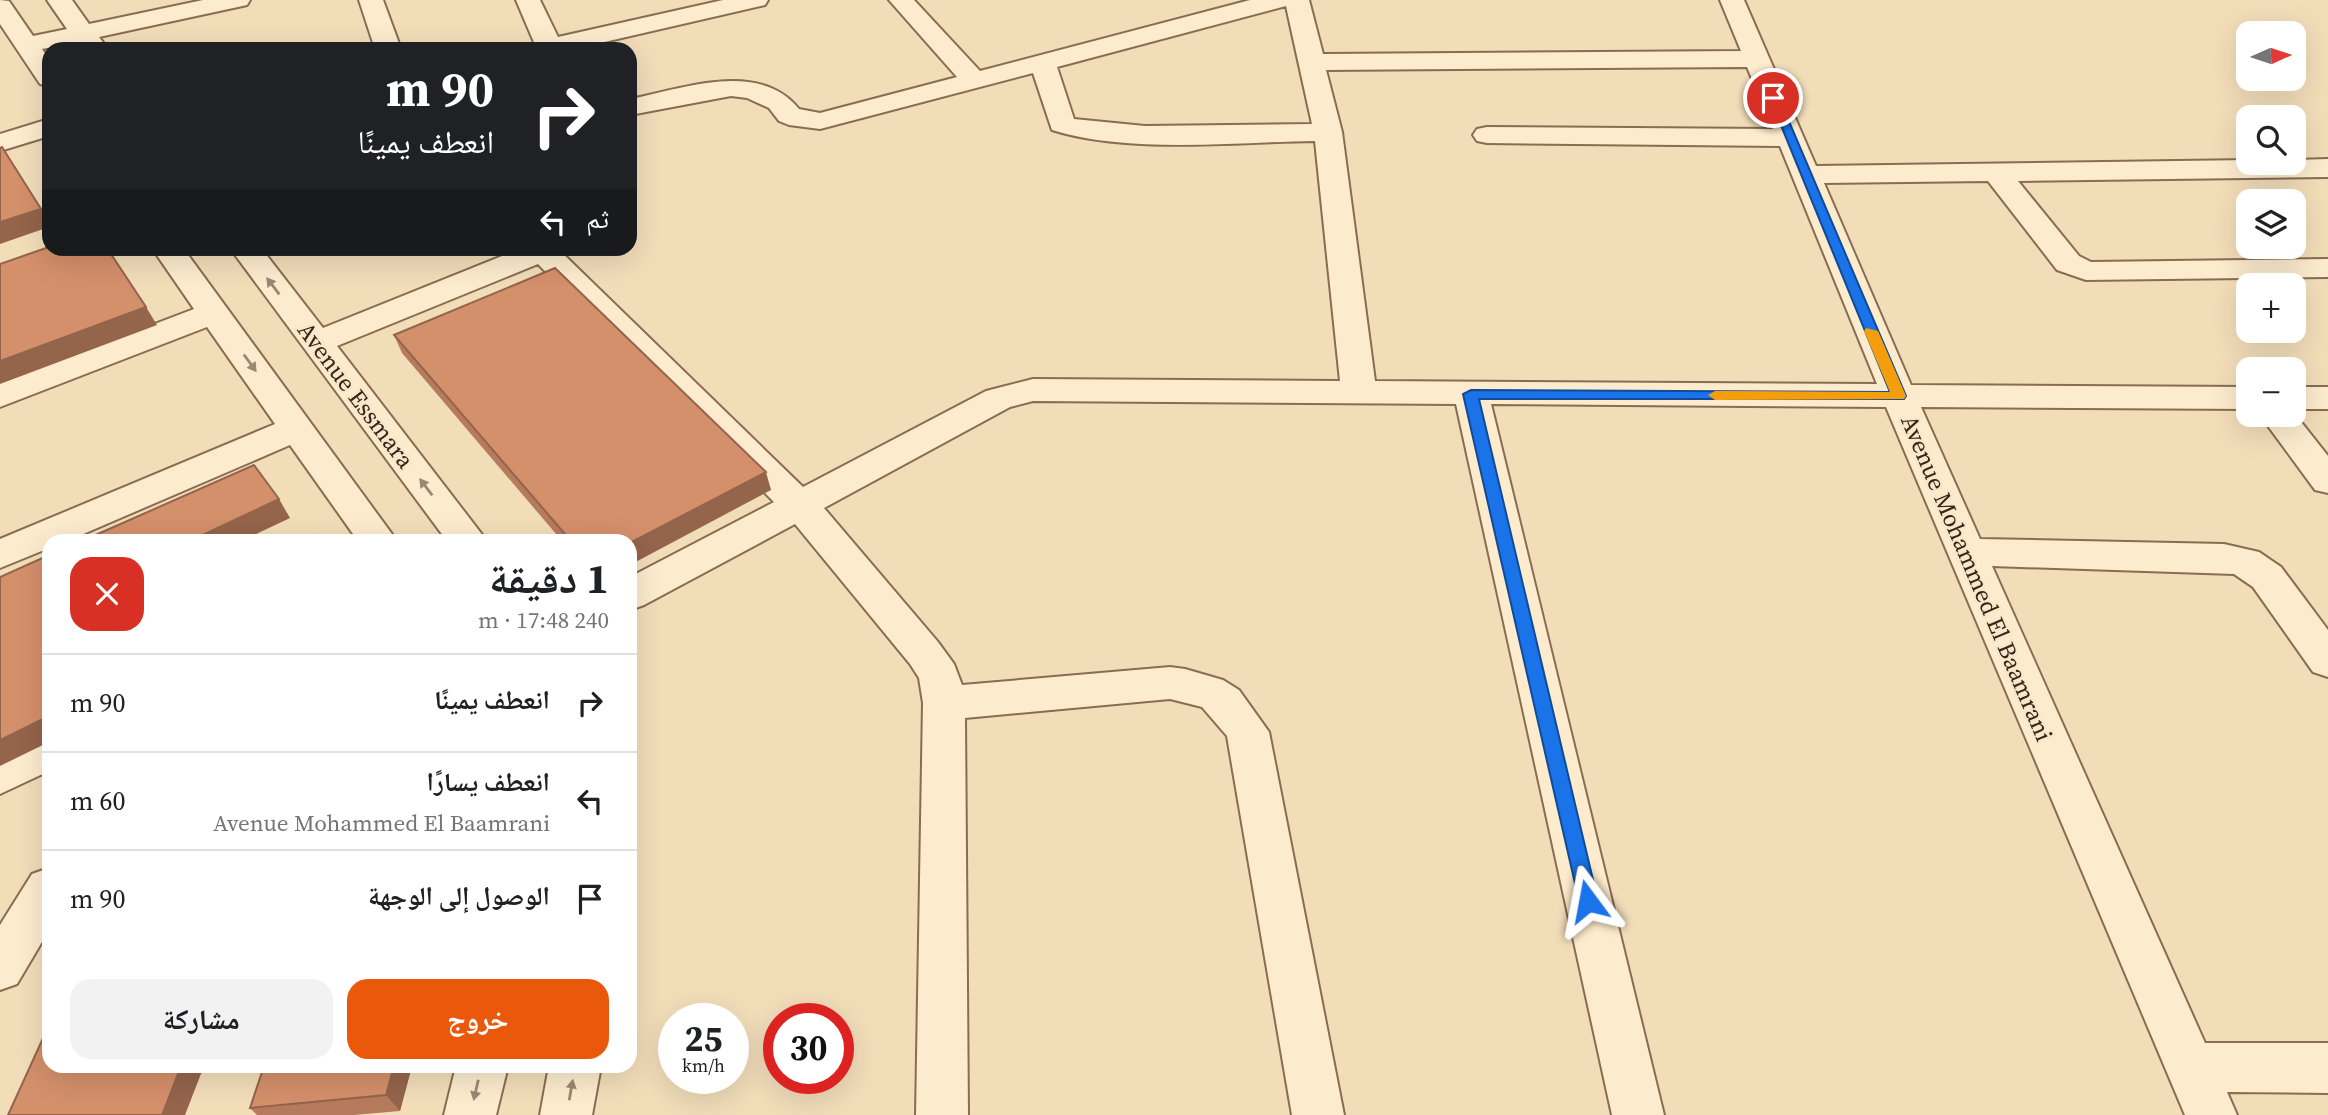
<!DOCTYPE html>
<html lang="ar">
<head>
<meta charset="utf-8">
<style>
  body { margin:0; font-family:"Source Serif 4","Noto Naskh Arabic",serif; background:#f2f2f2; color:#202124; direction:rtl; height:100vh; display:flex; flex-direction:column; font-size:26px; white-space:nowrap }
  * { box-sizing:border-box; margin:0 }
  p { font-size:23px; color:#757577 }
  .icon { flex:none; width:38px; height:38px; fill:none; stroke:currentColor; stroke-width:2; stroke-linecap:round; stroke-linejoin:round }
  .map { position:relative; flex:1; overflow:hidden; direction:ltr }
  .panel { position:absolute; left:42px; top:534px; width:595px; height:539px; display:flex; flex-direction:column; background:#fff; border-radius:21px; box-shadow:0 7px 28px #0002; direction:rtl }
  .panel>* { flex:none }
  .hud { position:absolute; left:42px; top:42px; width:595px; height:214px; border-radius:21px; box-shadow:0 7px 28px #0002; direction:rtl; background:#202124; color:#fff; overflow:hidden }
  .needle { width:46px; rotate:87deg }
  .controls { position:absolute; left:2236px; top:21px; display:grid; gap:14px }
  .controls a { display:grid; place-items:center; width:70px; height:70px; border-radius:14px; background:#fff; box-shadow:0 7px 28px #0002; font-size:35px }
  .speed { position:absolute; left:658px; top:1003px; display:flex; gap:14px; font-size:35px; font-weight:700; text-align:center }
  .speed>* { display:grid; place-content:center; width:91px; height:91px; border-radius:50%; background:#fff; box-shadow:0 7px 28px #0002; line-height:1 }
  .speed small { font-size:18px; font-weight:400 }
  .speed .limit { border:10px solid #d22; background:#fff; color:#111 }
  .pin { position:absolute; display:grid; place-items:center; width:60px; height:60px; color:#fff; margin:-30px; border:4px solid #fff; border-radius:50%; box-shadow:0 2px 7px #0007 }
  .me { position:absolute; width:77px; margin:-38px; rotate:347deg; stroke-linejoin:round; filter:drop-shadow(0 0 5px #0008) }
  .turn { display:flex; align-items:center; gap:24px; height:147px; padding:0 28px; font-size:32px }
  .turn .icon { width:91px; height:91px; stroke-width:2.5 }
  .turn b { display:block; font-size:49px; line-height:60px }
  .then { display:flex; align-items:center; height:66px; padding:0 28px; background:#0003; gap:14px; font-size:26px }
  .round { display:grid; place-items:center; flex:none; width:74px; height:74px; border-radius:21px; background:#f2f2f2 }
  .headline { display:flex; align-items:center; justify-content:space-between; height:119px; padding:0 28px }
  h1 { font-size:42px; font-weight:700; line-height:52px }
  .action { display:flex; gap:14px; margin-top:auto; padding:14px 28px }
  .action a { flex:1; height:80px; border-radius:21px; background:#ea580c; color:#fff; font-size:28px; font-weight:700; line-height:80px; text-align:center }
  .action a+a { background:#f2f2f2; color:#202124 }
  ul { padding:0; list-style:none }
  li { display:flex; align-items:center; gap:21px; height:98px; padding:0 28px; border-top:2px solid #e0e0e0 }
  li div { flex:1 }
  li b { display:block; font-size:26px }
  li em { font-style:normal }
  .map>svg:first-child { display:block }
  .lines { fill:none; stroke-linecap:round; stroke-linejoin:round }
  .street-casing { stroke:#896c52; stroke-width:4 }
  .street { fill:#fcebcd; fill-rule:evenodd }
  .wall { fill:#b67b5c }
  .shaded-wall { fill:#94644b }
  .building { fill:#d48f6b; stroke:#94644b; stroke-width:2 }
  .oneway { fill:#9a8873 }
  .route { fill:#1a73e8; stroke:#114b97; stroke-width:2 }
  .slow { fill:#f59e0b }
  .labels { text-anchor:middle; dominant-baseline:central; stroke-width:5; stroke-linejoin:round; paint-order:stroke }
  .street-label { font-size:24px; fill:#372519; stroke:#f8e7c9 }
</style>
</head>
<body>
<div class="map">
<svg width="2328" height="1115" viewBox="0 0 2328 1115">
  <rect width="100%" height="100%" fill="#f2ddb9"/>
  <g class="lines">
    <g class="street-casing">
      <g id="street">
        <polygon points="0,0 9,1 33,36 67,29 47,0 72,0 89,24 203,0 250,0 247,5 238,7 99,37 108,49 82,49 77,42 42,49 49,59 49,86 40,84 0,24"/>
        <polygon points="359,0 383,0 401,49 375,49"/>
        <polygon points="516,0 540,0 558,37 723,0 768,0 765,5 574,49 536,47"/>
        <path d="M889 0H914L980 71 1250 0H1309L1323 54 1741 51 1720 0H1744L1816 166 2249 160 2294 163V160L2328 159V177L2018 181 2079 256 2091 262 2328 259V277L2086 280 2057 270 1988 181 1824 183 1911 385 2249 387V409L1921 407 1980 539 2224 544 2259 552 2281 567 2328 630V677L2313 672 2253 587 2234 574 1992 566 2205 1043H2328V1093L2227 1092 2237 1115H2185L1886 407 1491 404 1664 1115H1612L1456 404 1033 401 1010 407 824 508 938 642 954 664 962 685 1170 667 1185 669 1223 680 1239 690 1269 732 1344 1115H1292L1227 736 1202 707 1170 699 965 718 968 1115H916L923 703 919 678 910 664 795 524 644 605 630 610V577L774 502 538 264 337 346 487 541H447L230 248H261L323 328 522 248H557L803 487 986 391 1033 379 1340 381 1315 141C1235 142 1128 154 1052 130L1033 73 820 129 789 125 779 121 769 108 747 98 731 96 630 115V99C682 89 759 59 799 109L820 113 957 77ZM1286 6 1312 124 1145 126 1074 119 1057 67ZM1747 67 1773 129 1487 127 1477 129 1473 135 1477 141 1487 143 1780 146 1877 384 1375 381 1342 132 1326 70Z"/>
        <polygon points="49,119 49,136 0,151 0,134"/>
        <polygon points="152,248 183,248 397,541 358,541 290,445 67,541 49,541 49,548 0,568 0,539 275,424 207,327 0,407 0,383 194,309"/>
        <rect x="2294" y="387" width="34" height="22"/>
        <polygon points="2294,413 2328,456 2328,493 2315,490 2260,415"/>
        <polygon points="49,733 49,771 0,794 0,755"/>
        <polygon points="49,868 49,930 17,984 0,990 0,925 32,874"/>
        <polygon points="456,1066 508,1066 496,1115 444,1115"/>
        <polygon points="549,1066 601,1066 592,1115 540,1115"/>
      </g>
    </g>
    <use href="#street" class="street"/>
  </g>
  <g class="wall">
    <polygon points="394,335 771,490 630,541 562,541 402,353"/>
    <polygon points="264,1066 412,1066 400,1111 354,1115 257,1115 250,1108"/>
  </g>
  <g class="shaded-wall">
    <polygon points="41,209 49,221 49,227 0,244 0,222"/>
    <polygon points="146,307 157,325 0,384 0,361"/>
    <polygon points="766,472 771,490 630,565 630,543"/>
    <polygon points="279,499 290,518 241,541 190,541"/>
    <polygon points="49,716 49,742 0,766 0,740"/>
    <polygon points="181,1066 204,1066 185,1115 162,1115"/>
    <polygon points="394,1066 412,1066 400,1111 386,1095"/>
  </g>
  <g class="building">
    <polygon points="2,147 41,209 0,222 0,148"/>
    <polygon points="49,247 49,248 107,248 146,307 0,361 0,264"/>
    <polygon points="555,268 766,472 630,543 630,541 571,541 394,335"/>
    <polygon points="254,465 279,499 190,541 82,541"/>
    <polygon points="313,535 317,541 301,541"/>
    <polygon points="49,555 49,716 0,740 0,577"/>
    <polygon points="49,1025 49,1066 181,1066 162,1115 8,1115"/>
    <polygon points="264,1066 394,1066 386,1095 250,1108"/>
  </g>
  <defs><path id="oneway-solid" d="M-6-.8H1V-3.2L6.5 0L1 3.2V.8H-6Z" transform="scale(1.75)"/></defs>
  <g class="oneway">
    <use href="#oneway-solid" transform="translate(273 286) rotate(-127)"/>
    <use href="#oneway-solid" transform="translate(250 363) rotate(54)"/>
    <use href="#oneway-solid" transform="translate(426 487) rotate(-127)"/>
    <use href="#oneway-solid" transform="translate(476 1090) rotate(103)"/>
    <use href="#oneway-solid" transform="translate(571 1090) rotate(-80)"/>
  </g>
  <polygon class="route" points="1769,96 1779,98 1906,396 1904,399 1479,399 1598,901 1595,907 1588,910 1581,907 1579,901 1463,394 1471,390 1890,392"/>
  <polygon class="slow" points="1866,328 1878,331 1906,396 1904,399 1715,400 1708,395 1715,391 1890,392 1864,331"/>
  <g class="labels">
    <g class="street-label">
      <text transform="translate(356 395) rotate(53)">Avenue Essmara</text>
      <text transform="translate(1977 578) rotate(67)">Avenue Mohammed El Baamrani</text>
    </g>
  </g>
</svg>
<div class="controls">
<a><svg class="needle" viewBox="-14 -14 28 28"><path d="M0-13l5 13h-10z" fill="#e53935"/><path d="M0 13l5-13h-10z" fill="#757577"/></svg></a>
<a><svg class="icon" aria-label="search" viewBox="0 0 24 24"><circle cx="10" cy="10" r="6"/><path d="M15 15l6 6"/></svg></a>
<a><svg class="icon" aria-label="layers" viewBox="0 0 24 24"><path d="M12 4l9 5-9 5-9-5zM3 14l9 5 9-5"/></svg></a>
<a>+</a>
<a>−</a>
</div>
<div class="speed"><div>25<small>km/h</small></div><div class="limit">30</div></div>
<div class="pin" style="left:1773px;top:98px;background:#d93025"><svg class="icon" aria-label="arrive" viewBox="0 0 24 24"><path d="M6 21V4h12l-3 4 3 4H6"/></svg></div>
<svg class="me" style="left:1588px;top:901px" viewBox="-20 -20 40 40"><path d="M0-17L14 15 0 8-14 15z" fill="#1a73e8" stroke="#fff" stroke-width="4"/></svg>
<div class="hud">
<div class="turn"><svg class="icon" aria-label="right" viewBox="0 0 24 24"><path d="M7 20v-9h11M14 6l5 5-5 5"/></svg><div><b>90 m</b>انعطف يمينًا</div></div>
<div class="then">ثم<svg class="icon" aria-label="left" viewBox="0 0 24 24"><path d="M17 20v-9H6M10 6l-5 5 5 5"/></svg></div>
</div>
<section class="panel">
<div class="headline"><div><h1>1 دقيقة</h1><p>240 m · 17:48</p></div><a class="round" style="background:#d93025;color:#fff"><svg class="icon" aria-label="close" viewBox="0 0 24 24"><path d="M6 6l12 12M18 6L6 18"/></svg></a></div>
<ul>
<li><svg class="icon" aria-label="right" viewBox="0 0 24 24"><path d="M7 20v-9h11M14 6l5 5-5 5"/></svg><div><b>انعطف يمينًا</b></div><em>90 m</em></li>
<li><svg class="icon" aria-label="left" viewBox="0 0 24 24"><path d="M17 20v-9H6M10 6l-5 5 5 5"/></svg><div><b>انعطف يسارًا</b><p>Avenue Mohammed El Baamrani</p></div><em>60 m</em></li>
<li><svg class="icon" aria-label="arrive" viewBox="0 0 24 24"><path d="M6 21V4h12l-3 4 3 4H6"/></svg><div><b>الوصول إلى الوجهة</b></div><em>90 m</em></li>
</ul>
<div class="action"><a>خروج</a><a>مشاركة</a></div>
</section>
</div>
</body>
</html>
